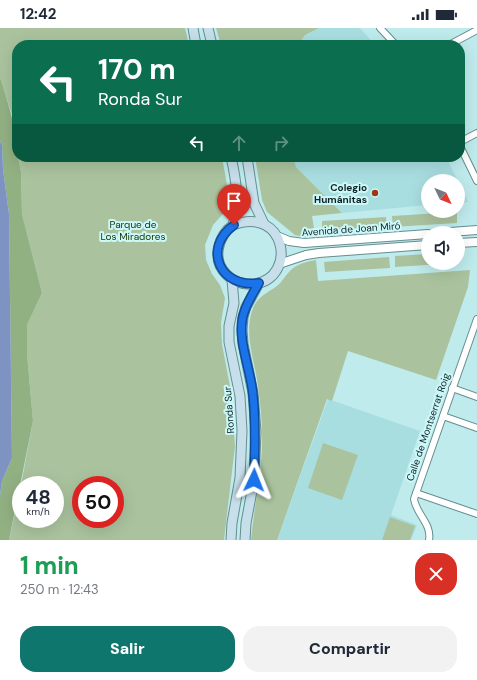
<!DOCTYPE html>
<html lang="es">
<head>
<meta charset="utf-8">
<style>
  body { margin:0; font-family:"DM Sans",sans-serif; background:#f2f2f3; color:#1f2937; height:100vh; display:flex; flex-direction:column; font-size:15px; white-space:nowrap }
  * { box-sizing:border-box; margin:0 }
  p { font-size:13px; color:#747a83 }
  .icon { flex:none; width:22px; height:22px; fill:none; stroke:currentColor; stroke-width:2; stroke-linecap:round; stroke-linejoin:round }
  .map { position:relative; height:512px; overflow:hidden }
  .sheet { display:flex; flex-direction:column; background:#fff; flex:1 }
  .sheet>* { flex:none }
  .top-card { position:absolute; left:12px; top:12px; width:453px; height:122px; border-radius:16px; box-shadow:0 4px 16px #0002; background:#0b6e4f; color:#fff; overflow:hidden }
  .needle { width:26px; rotate:133deg }
  .buttons { position:absolute; left:421px; top:146px; display:grid; gap:8px }
  .buttons a { display:grid; place-items:center; width:44px; height:44px; border-radius:50%; background:#fff; box-shadow:0 4px 16px #0002; font-size:20px }
  .speed { position:absolute; left:12px; top:448px; display:flex; gap:8px; font-size:20px; font-weight:700; text-align:center }
  .speed>* { display:grid; place-content:center; width:52px; height:52px; border-radius:50%; background:#fff; box-shadow:0 4px 16px #0002; line-height:1 }
  .speed small { font-size:10px; font-weight:400 }
  .speed .limit { border:6px solid #d22; background:#fff; color:#111 }
  .pin { position:absolute; display:grid; place-items:center; width:34px; height:34px; color:#fff; margin:-41px -17px; border-radius:50% 50% 50% 0; rotate:-45deg; box-shadow:0 0 4px #0007 }
  .pin .icon { rotate:45deg }
  .me { position:absolute; width:44px; margin:-22px; rotate:2deg; stroke-linejoin:round; filter:drop-shadow(0 0 3px #0008) }
  .turn { display:flex; align-items:center; gap:14px; height:84px; padding:0 20px; font-size:18px }
  .turn .icon { width:52px; height:52px; stroke-width:2.5 }
  .turn b { display:block; font-size:28px; line-height:34px }
  .lanes { display:flex; align-items:center; height:38px; padding:0 20px; background:#0003; justify-content:center; gap:20px; direction:ltr }
  .lanes .off { opacity:.35 }
  .round { display:grid; place-items:center; flex:none; width:42px; height:42px; border-radius:16px; background:#f2f2f3 }
  .headline { display:flex; align-items:center; justify-content:space-between; height:68px; padding:0 20px }
  h1 { font-size:24px; font-weight:800; line-height:30px; color:#1e9e55 }
  .cta { display:flex; gap:8px; margin-top:auto; padding:8px 20px }
  .cta a { flex:1; height:46px; border-radius:16px; background:#0f766e; color:#fff; font-size:16px; font-weight:800; line-height:46px; text-align:center }
  .cta a+a { background:#f2f2f3; color:#1f2937 }
  .status { display:flex; justify-content:space-between; align-items:center; height:28px; padding:0 20px; background:#fff; direction:ltr }
  .status svg { height:11px; fill:currentColor }
  .map>svg:first-child { display:block }
  .built { fill:#a9dee1 }
  .green { fill:#aac39e; fill-rule:evenodd }
  .forest { fill:#92b183 }
  .water { fill:#7e93c1 }
  .lines { fill:none; stroke-linecap:round; stroke-linejoin:round }
  .minor-casing { stroke:#658e90; stroke-width:8 }
  .tertiary-casing { stroke:#658e90; stroke-width:10 }
  .secondary-casing { stroke:#658e90; stroke-width:11 }
  .minor { stroke:#fff; stroke-width:6 }
  .tertiary { stroke:#fff; stroke-width:8 }
  .secondary { stroke:#c7dfeb; stroke-width:9 }
  .route-casing { stroke:#114b97; stroke-width:10 }
  .route { stroke:#1a73e8; stroke-width:7 }
  .poi-dot { fill:#9e3715; stroke:#ccf8fa; stroke-width:1.5 }
  .labels { text-anchor:middle; dominant-baseline:central; stroke-width:4; stroke-linejoin:round; paint-order:stroke }
  .poi-label { font-size:10px; font-weight:bold; fill:#112223; stroke:#ccf8fa; text-anchor:end }
  .park-label { font-size:10px; fill:#163201; stroke:#ccf8fa }
  .street-label { font-size:10px; fill:#112223; stroke:#ccf8fa }
</style>
</head>
<body>
<div class="status"><b>12:42</b><svg viewBox="0 0 49 12"><path d="M0 12V9h3v3zM5 12V6h3v6zM10 12V3h3v9zM15 12V0h3v12zM26 1h20v11H26zM47 4h2v5h-2z"/></svg></div>
<div class="map">
<svg width="477" height="512" viewBox="0 0 477 512">
  <rect width="100%" height="100%" fill="#bfebed"/>
  <g class="built">
    <polygon points="319,0 360,0 375,17 298,17 305,7"/>
    <polygon points="293,129 446,129 458,153 428,153 428,177 342,185 296,139"/>
    <polygon points="458,153 465,167 468,174 458,175"/>
    <polygon points="328,371 420,403 391,487 417,497 411,512 277,512"/>
  </g>
  <g class="green">
    <polygon points="0,0 185,0 189,17 17,17 17,120 13,90 0,49"/>
    <polygon points="216,0 319,0 305,7 298,17 221,17"/>
    <path d="M18 129H222L229 168 228 180 213 197 205 217 206 232 212 246 220 257 225 270 221 295 222 316 231 364 235 418 224 512H9L21 458V491H55V457H21L33 393 27 326V297L42 265 22 186 21 144ZM81 457H115V491H81Z"/>
    <polygon points="255,129 293,129 296,139 342,185 312,188 315,207 304,209 295,207 267,184 262,172"/>
    <polygon points="457,184 457,195 393,199 392,188"/>
    <polygon points="386,189 387,200 322,204 322,193"/>
    <polygon points="428,226 428,235 457,235 395,239 395,228"/>
    <polygon points="389,229 390,240 325,244 324,234"/>
    <path d="M316 232 318 253 470 242 468 259 436 352 348 323 332 373 327 371 277 512H251C254 477 263 442 262 406 262 390 260 374 258 358 255 334 244 307 252 283 257 268 266 266 277 258 282 254 285 248 289 244 296 236 306 234 316 232Z"/>
    <polygon points="323,415 358,427 342,472 308,460"/>
    <polygon points="390,489 415,498 410,512 382,512"/>
  </g>
  <path class="forest" d="M0 49C8 75 17 101 17 129H18L21 144 22 186 42 265 27 297V326L33 393 9 512H0V467L2 453 12 430 9 186 3 141 2 117 0 113Z"/>
  <polygon class="water" points="0,113 2,117 3,141 9,186 12,430 2,453 0,467"/>
  <g class="lines">
    <g class="minor-casing">
      <g id="minor">
        <polyline points="380,0 396,17"/>
        <polyline points="449,17 477,2"/>
        <polyline points="460,114 477,105"/>
        <polyline points="460,118 477,153"/>
        <polyline points="452,360 477,369"/>
        <polyline points="443,388 477,400"/>
        <polyline points="416,465 477,486"/>
        <path d="M429 512C432 496 416 486 414 471L477 291"/>
      </g>
    </g>
    <g class="tertiary-casing">
      <g id="tertiary">
        <polyline points="437,205 477,202"/>
        <polyline points="277,208 289,213 304,215 428,206"/>
        <polyline points="458,215 477,214"/>
        <polyline points="279,236 306,227 319,225 428,217"/>
      </g>
    </g>
    <g class="secondary-casing">
      <g id="secondary">
        <polyline points="193,0 196,17"/>
        <polyline points="208,0 212,17"/>
        <path d="M231 129C236 151 240 175 233 197 218 208 211 232 227 247 235 255 244 257 255 256 298 249 286 177 233 197"/>
        <polyline points="247,129 254,175 264,196"/>
        <polyline points="231,512 232,495 240,450 242,403 240,368 229,314 229,298 234,275 232,252"/>
        <polyline points="245,512 246,495 254,452 256,404 253,365 243,316 242,302 243,289 246,279 259,255"/>
      </g>
    </g>
    <use href="#minor" class="minor"/>
    <use href="#tertiary" class="tertiary"/>
    <use href="#secondary" class="secondary"/>
  </g>
  <g class="lines">
    <g class="route-casing">
      <path id="route" d="M234 197C202 220 220 261 259 255 253 265 246 276 243 288 237 312 251 342 253 367 256 395 255 424 254 452"/>
    </g>
    <use href="#route" class="route"/>
  </g>
  <circle class="poi-dot" cx="375" cy="165" r="4"/>
  <g class="labels">
    <g class="poi-label">
      <text x="367" y="159">Colegio<tspan x="367" dy="12">Humánitas</tspan></text>
    </g>
    <g class="park-label">
      <text x="133" y="196">Parque de<tspan x="133" dy="12">Los Miradores</tspan></text>
    </g>
    <g class="street-label">
      <text transform="translate(351 201) rotate(-4)">Avenida de Joan Miró</text>
      <text transform="translate(229 382) rotate(-94)">Ronda Sur</text>
      <text transform="translate(428 399) rotate(-71)">Calle de Montserrat Roig</text>
    </g>
  </g>
</svg>
<div class="buttons">
<a><svg class="needle" viewBox="-14 -14 28 28"><path d="M0-13l5 13h-10z" fill="#e53935"/><path d="M0 13l5-13h-10z" fill="#747a83"/></svg></a>
<a><svg class="icon" aria-label="sound" viewBox="0 0 24 24"><path d="M4 9h4l5-4v14l-5-4H4zM17 9q2 3 0 6"/></svg></a>
</div>
<div class="speed"><div>48<small>km/h</small></div><div class="limit">50</div></div>
<div class="pin" style="left:234px;top:197px;background:#d93025"><svg class="icon" aria-label="arrive" viewBox="0 0 24 24"><path d="M6 21V4h12l-3 4 3 4H6"/></svg></div>
<svg class="me" style="left:254px;top:452px" viewBox="-20 -20 40 40"><path d="M0-17L14 15 0 8-14 15z" fill="#1a73e8" stroke="#fff" stroke-width="4"/></svg>
<div class="top-card">
<div class="turn"><svg class="icon" aria-label="left" viewBox="0 0 24 24"><path d="M17 20v-9H6M10 6l-5 5 5 5"/></svg><div><b>170 m</b>Ronda Sur</div></div>
<div class="lanes"><svg class="icon" aria-label="left" viewBox="0 0 24 24"><path d="M17 20v-9H6M10 6l-5 5 5 5"/></svg><svg class="icon off" aria-label="ahead" viewBox="0 0 24 24"><path d="M12 20V5M6 11l6-6 6 6"/></svg><svg class="icon off" aria-label="right" viewBox="0 0 24 24"><path d="M7 20v-9h11M14 6l5 5-5 5"/></svg></div>
</div>
</div>
<section class="sheet">
<div class="headline"><div><h1>1 min</h1><p>250 m · 12:43</p></div><a class="round" style="background:#d93025;color:#fff"><svg class="icon" aria-label="close" viewBox="0 0 24 24"><path d="M6 6l12 12M18 6L6 18"/></svg></a></div>
<div class="cta"><a>Salir</a><a>Compartir</a></div>
</section>
</body>
</html>
